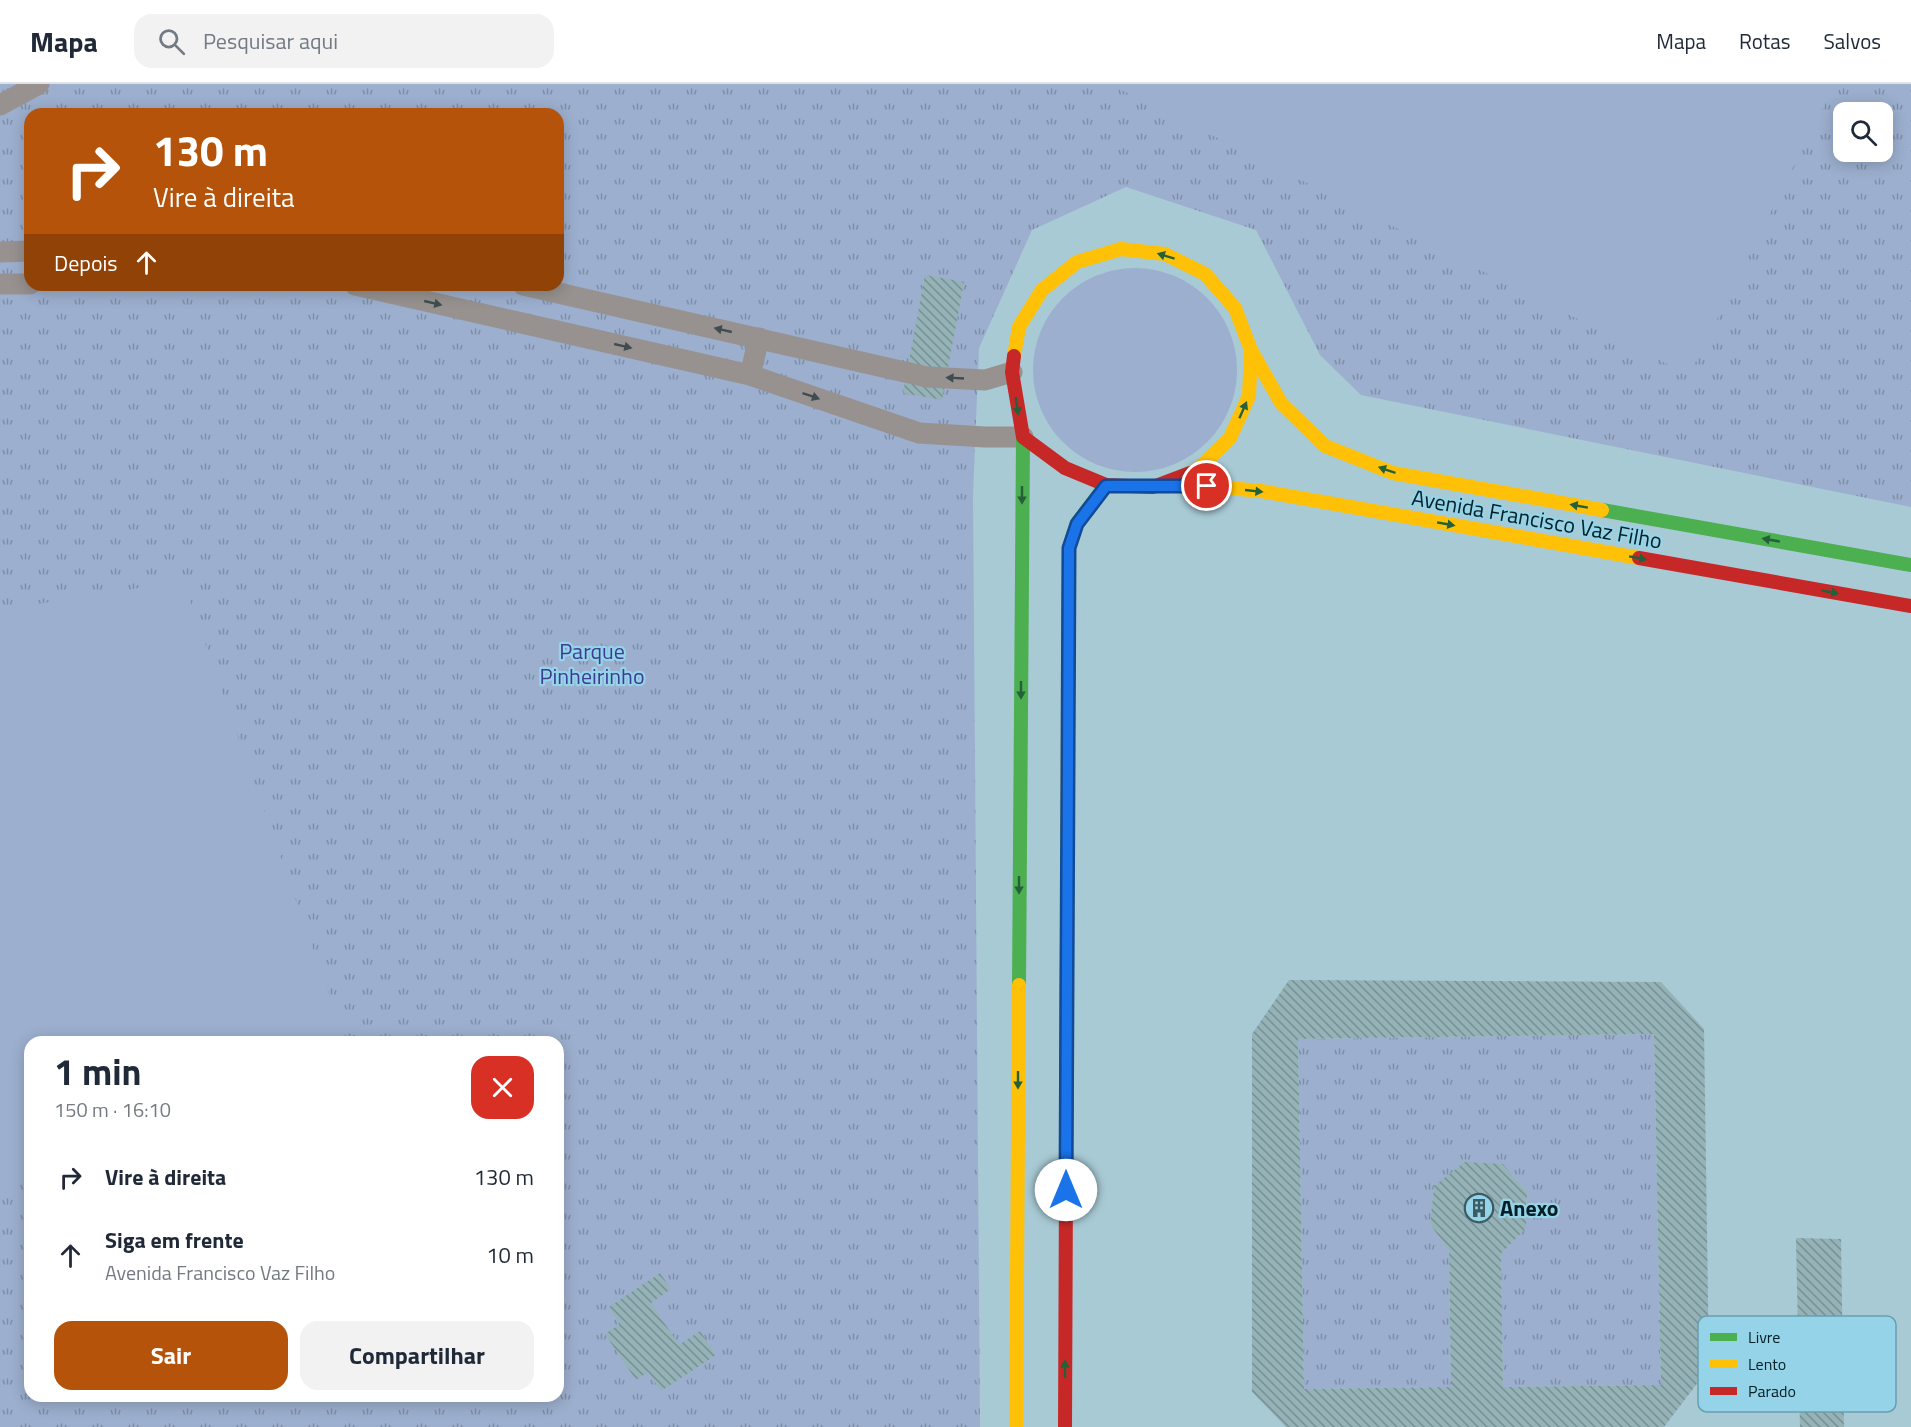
<!DOCTYPE html>
<html lang="pt">
<head>
<meta charset="utf-8">
<style>
  body { margin:0; font-family:"Titillium Web",sans-serif; background:#f2f2f3; color:#1f2937; height:100vh; display:flex; flex-direction:column; font-size:22px; white-space:nowrap }
  * { box-sizing:border-box; margin:0 }
  p { font-size:20px; color:#747a83 }
  .icon { flex:none; width:33px; height:33px; fill:none; stroke:currentColor; stroke-width:2; stroke-linecap:round; stroke-linejoin:round }
  .map { position:relative; flex:1; overflow:hidden }
  .panel { position:absolute; left:24px; top:952px; width:540px; height:366px; display:flex; flex-direction:column; background:#fff; border-radius:18px; box-shadow:0 3px 15px #0003 }
  .panel>* { flex:none }
  .banner { position:absolute; left:24px; top:24px; width:540px; height:183px; border-radius:18px; box-shadow:0 3px 15px #0003; background:#b45309; color:#fff; overflow:hidden }
  .buttons { position:absolute; left:1833px; top:18px; display:grid; gap:12px }
  .buttons a { display:grid; place-items:center; width:60px; height:60px; border-radius:12px; background:#fff; box-shadow:0 3px 15px #0003; font-size:30px }
  .pin { position:absolute; display:grid; place-items:center; width:51px; height:51px; color:#fff; margin:-26px; border:3px solid #fff; border-radius:50%; box-shadow:0 2px 6px #0007 }
  .me { position:absolute; width:66px; margin:-33px; rotate:0deg; stroke-linejoin:round; filter:drop-shadow(0 0 4px #0008) }
  .turn { display:flex; align-items:center; gap:21px; height:126px; padding:0 30px; font-size:27px }
  .turn .icon { width:78px; height:78px; stroke-width:2.5 }
  .turn b { display:block; font-size:42px; line-height:51px }
  .then { display:flex; align-items:center; height:57px; padding:0 30px; background:#0003; gap:12px; font-size:22px }
  .round { display:grid; place-items:center; flex:none; width:63px; height:63px; border-radius:18px; background:#f2f2f3 }
  .headline { display:flex; align-items:center; justify-content:space-between; height:102px; padding:0 30px }
  h1 { font-size:36px; font-weight:700; line-height:45px }
  .action { display:flex; gap:12px; margin-top:auto; padding:12px 30px }
  .action a { flex:1; height:69px; border-radius:18px; background:#b45309; color:#fff; font-size:24px; font-weight:700; line-height:69px; text-align:center }
  .action a+a { background:#f2f2f3; color:#1f2937 }
  ul { padding:0; list-style:none }
  li { display:flex; align-items:center; gap:18px; height:78px; padding:0 30px }
  li div { flex:1 }
  li b { display:block; font-size:22px }
  li em { font-style:normal }
  header { display:flex; align-items:center; gap:36px; box-sizing:border-box; height:84px; padding:0 30px; background:#fff; border-bottom:2px solid #e0e1e3 }
  header strong { font-size:28px }
  nav { display:flex; gap:33px; margin-inline-start:auto; font-size:21px }
  .search { width:420px; height:54px; background:#f2f2f3; display:flex; align-items:center; gap:15px; box-sizing:border-box; padding:0 21px; border-radius:18px; color:#747a83; font-size:22px }
  .map>svg:first-child { display:block }
  .park { fill:url(#park-tufts); fill-rule:evenodd }
  .garden { fill:#9cafce }
  .building { fill:url(#building-back-hatch); fill-rule:evenodd }
  .lines { fill:none; stroke-linecap:round; stroke-linejoin:round }
  .lane { stroke:#979290; stroke-width:21 }
  .fast { stroke:#4caf50; stroke-width:14 }
  .slow { stroke:#ffc107; stroke-width:14 }
  .jam { stroke:#c62828; stroke-width:14 }
  .oneway { fill:#246039 }
  .oneway2 { fill:#3f4d50 }
  .route-casing { stroke:#114b97; stroke-width:15 }
  .route { stroke:#1a73e8; stroke-width:10 }
  .labels { text-anchor:middle; dominant-baseline:central; stroke-width:4.5; stroke-linejoin:round; paint-order:stroke }
  .street-label { font-size:22px; fill:#041f26; stroke:#95d4e8 }
  .park-label { font-size:22px; fill:#3d3c92; stroke:#95d4e8 }
  .poi-label { font-size:22px; font-weight:bold; fill:#041f26; stroke:#95d4e8; text-anchor:start }
  .key { fill:#95d4e8; stroke:#6a9eae; stroke-width:1.5 }
  .key-label { font-size:16px; fill:#041f26 }
</style>
</head>
<body>
<header>
<strong>Mapa</strong>
<div class="search"><svg class="icon" aria-label="search" viewBox="0 0 24 24"><circle cx="10" cy="10" r="6"/><path d="M15 15l6 6"/></svg>Pesquisar aqui</div>
<nav><a>Mapa</a><a>Rotas</a><a>Salvos</a></nav>
</header>
<div class="map">
<svg width="1911" height="1343" viewBox="0 0 1911 1343">
  <defs>
    <pattern id="park-tufts" width="24" height="20" patternUnits="userSpaceOnUse" patternTransform="scale(1.5)"><rect width="24" height="20" fill="#9cafce"/><path d="M3 7l-1-3M5 7V3M7 7l1-3M15 17l-1-3M17 17v-4M19 17l1-3" fill="none" stroke="#7d8ea7"/></pattern>
    <pattern id="building-back-hatch" width="6" height="6" patternUnits="userSpaceOnUse" patternTransform="scale(1.5)"><rect width="6" height="6" fill="#95b2b7"/><path d="M-1 5l2 2M0 0l6 6M5-1l2 2" fill="none" stroke="#779095"/></pattern>
  </defs>
  <rect width="100%" height="100%" fill="#a8cad5"/>
  <g class="park">
    <path d="M0 0H1911V423L1361 311 1320 271 1256 146 1126 103 1032 146 979 264 973 411 980 1343H0ZM1844 28H1882V68H1844ZM30 30H558V201H30ZM30 958H558V1312H30Z"/>
    <polygon points="1654,950 1661,1301 1503,1303 1501,1170 1526,1144 1527,1108 1503,1080 1434,1102 1430,1140 1449,1167 1451,1303 1304,1305 1298,955"/>
  </g>
  <g class="garden">
    <polygon points="1117,0 1835,0 1689,291 1116,3"/>
    <circle cx="1135" cy="286" r="102"/>
    <polygon points="183,497 346,958 30,958 30,1097 0,1097 0,526"/>
  </g>
  <g class="building">
    <polygon points="925,191 964,198 942,316 903,309"/>
    <path d="M1289 896 1661 898 1704 945 1709 1284 1664 1343H1286L1252 1308V950ZM1654 950 1661 1301 1503 1303 1501 1170 1526 1144 1527 1108 1503 1080 1465 1078 1434 1102 1430 1140 1449 1167 1451 1303 1304 1305 1298 955Z"/>
    <polygon points="1796,1154 1841,1155 1844,1343 1800,1343"/>
    <polygon points="660,1189 671,1205 651,1219 679,1261 700,1247 716,1271 661,1307 648,1288 636,1296 605,1250 620,1240 609,1223"/>
  </g>
  <g class="lines">
    <g class="lane">
      <polyline points="0,21 39,0"/>
      <polyline points="0,168 30,167"/>
      <polyline points="0,200 30,200"/>
      <polyline points="355,201 750,291 919,349 985,353 1023,353"/>
      <polyline points="523,201 927,293 985,296 1012,288"/>
      <polyline points="750,291 759,254"/>
    </g>
    <g class="fast">
      <polyline points="1602,426 1911,481"/>
      <polyline points="1068,625 1069,464 1077,439 1106,401"/>
      <polyline points="1019,901 1023,353"/>
    </g>
    <g class="slow">
      <polyline points="1121,165 1165,170 1205,190 1235,224 1251,266 1249,312 1230,354 1197,386 1190,389"/>
      <polyline points="1251,266 1281,319 1325,362 1393,389 1602,426"/>
      <polyline points="1014,272 1019,243 1042,206 1077,178 1121,165"/>
      <polyline points="1153,403 1207,402 1261,407 1639,474"/>
      <polyline points="1067,853 1068,625"/>
      <polyline points="1016,1343 1019,901"/>
    </g>
    <g class="jam">
      <polyline points="1014,272 1012,288 1023,353 1065,384 1106,401 1153,403 1190,389"/>
      <polyline points="1639,474 1911,522"/>
      <polyline points="1065,1343 1067,853"/>
    </g>
  </g>
  <defs><path id="oneway-solid" d="M-6-.8H1V-3.2L6.5 0L1 3.2V.8H-6Z" transform="scale(1.5)"/></defs>
  <g class="oneway">
    <use href="#oneway-solid" transform="translate(1166 172) rotate(-163)"/>
    <use href="#oneway-solid" transform="translate(1017 322) rotate(81)"/>
    <use href="#oneway-solid" transform="translate(1243 326) rotate(-66)"/>
    <use href="#oneway-solid" transform="translate(1387 386) rotate(-161)"/>
    <use href="#oneway-solid" transform="translate(1254 407) rotate(6)"/>
    <use href="#oneway-solid" transform="translate(1022 411) rotate(90)"/>
    <use href="#oneway-solid" transform="translate(1579 422) rotate(-170)"/>
    <use href="#oneway-solid" transform="translate(1446 440) rotate(10)"/>
    <use href="#oneway-solid" transform="translate(1771 456) rotate(-170)"/>
    <use href="#oneway-solid" transform="translate(1638 474) rotate(10)"/>
    <use href="#oneway-solid" transform="translate(1830 508) rotate(10)"/>
    <use href="#oneway-solid" transform="translate(1021 606) rotate(90)"/>
    <use href="#oneway-solid" transform="translate(1019 801) rotate(90)"/>
    <use href="#oneway-solid" transform="translate(1018 996) rotate(90)"/>
    <use href="#oneway-solid" transform="translate(1065 1285) rotate(-90)"/>
  </g>
  <g class="oneway2">
    <use href="#oneway-solid" transform="translate(433 219) rotate(13)"/>
    <use href="#oneway-solid" transform="translate(723 246) rotate(-167)"/>
    <use href="#oneway-solid" transform="translate(623 262) rotate(13)"/>
    <use href="#oneway-solid" transform="translate(955 294) rotate(-177)"/>
    <use href="#oneway-solid" transform="translate(811 312) rotate(19)"/>
  </g>
  <g class="lines">
    <g class="route-casing">
      <polyline id="route" points="1066,1106 1069,464 1077,440 1106,402 1207,402"/>
    </g>
    <use href="#route" class="route"/>
  </g>
  <defs>
    <g id="building-ring" transform="scale(1.5)"><circle r="9.5" fill="#95d4e8" stroke="#3d5b63" stroke-width="1.5"/><path d="M-4-6H4V6H1V3H-1V6H-4ZM-2.5-4.3h1.7v1.8h-1.7ZM.8-4.3h1.7v1.8H.8ZM-2.5-1h1.7V.8h-1.7ZM.8-1h1.7V.8H.8Z" fill="#3d5b63"/></g>
  </defs>
  <g fill-rule="evenodd">
    <use href="#building-ring" x="1479" y="1124"/>
  </g>
  <g class="labels">
    <g class="street-label">
      <text transform="translate(1537 435) rotate(10)">Avenida Francisco Vaz Filho</text>
    </g>
    <g class="park-label">
      <text x="592" y="567">Parque<tspan x="592" dy="25">Pinheirinho</tspan></text>
    </g>
    <g class="poi-label">
      <text x="1500" y="1124">Anexo</text>
    </g>
  </g>
  <rect x="1698" y="1232" width="198" height="96" rx="9" class="key"/>
  <rect x="1710" y="1249" width="27" height="8" fill="#4caf50"/>
  <rect x="1710" y="1276" width="27" height="8" fill="#ffc107"/>
  <rect x="1710" y="1303" width="27" height="8" fill="#c62828"/>
  <g class="key-label">
    <text x="1748" y="1259">Livre</text>
    <text x="1748" y="1286">Lento</text>
    <text x="1748" y="1313">Parado</text>
  </g>
</svg>
<div class="buttons">
<a><svg class="icon" aria-label="search" viewBox="0 0 24 24"><circle cx="10" cy="10" r="6"/><path d="M15 15l6 6"/></svg></a>
</div>
<div class="pin" style="left:1207px;top:402px;background:#d93025"><svg class="icon" aria-label="arrive" viewBox="0 0 24 24"><path d="M6 21V4h12l-3 4 3 4H6"/></svg></div>
<svg class="me" style="left:1066px;top:1106px" viewBox="-20 -20 40 40"><circle r="19" fill="#fff"/><path d="M0-13L10 11 0 6-10 11z" fill="#1a73e8"/></svg>
<div class="banner">
<div class="turn"><svg class="icon" aria-label="right" viewBox="0 0 24 24"><path d="M7 20v-9h11M14 6l5 5-5 5"/></svg><div><b>130 m</b>Vire à direita</div></div>
<div class="then">Depois<svg class="icon" aria-label="ahead" viewBox="0 0 24 24"><path d="M12 20V5M6 11l6-6 6 6"/></svg></div>
</div>
<section class="panel">
<div class="headline"><div><h1>1 min</h1><p>150 m · 16:10</p></div><a class="round" style="background:#d93025;color:#fff"><svg class="icon" aria-label="close" viewBox="0 0 24 24"><path d="M6 6l12 12M18 6L6 18"/></svg></a></div>
<ul>
<li><svg class="icon" aria-label="right" viewBox="0 0 24 24"><path d="M7 20v-9h11M14 6l5 5-5 5"/></svg><div><b>Vire à direita</b></div><em>130 m</em></li>
<li><svg class="icon" aria-label="ahead" viewBox="0 0 24 24"><path d="M12 20V5M6 11l6-6 6 6"/></svg><div><b>Siga em frente</b><p>Avenida Francisco Vaz Filho</p></div><em>10 m</em></li>
</ul>
<div class="action"><a>Sair</a><a>Compartilhar</a></div>
</section>
</div>
</body>
</html>
